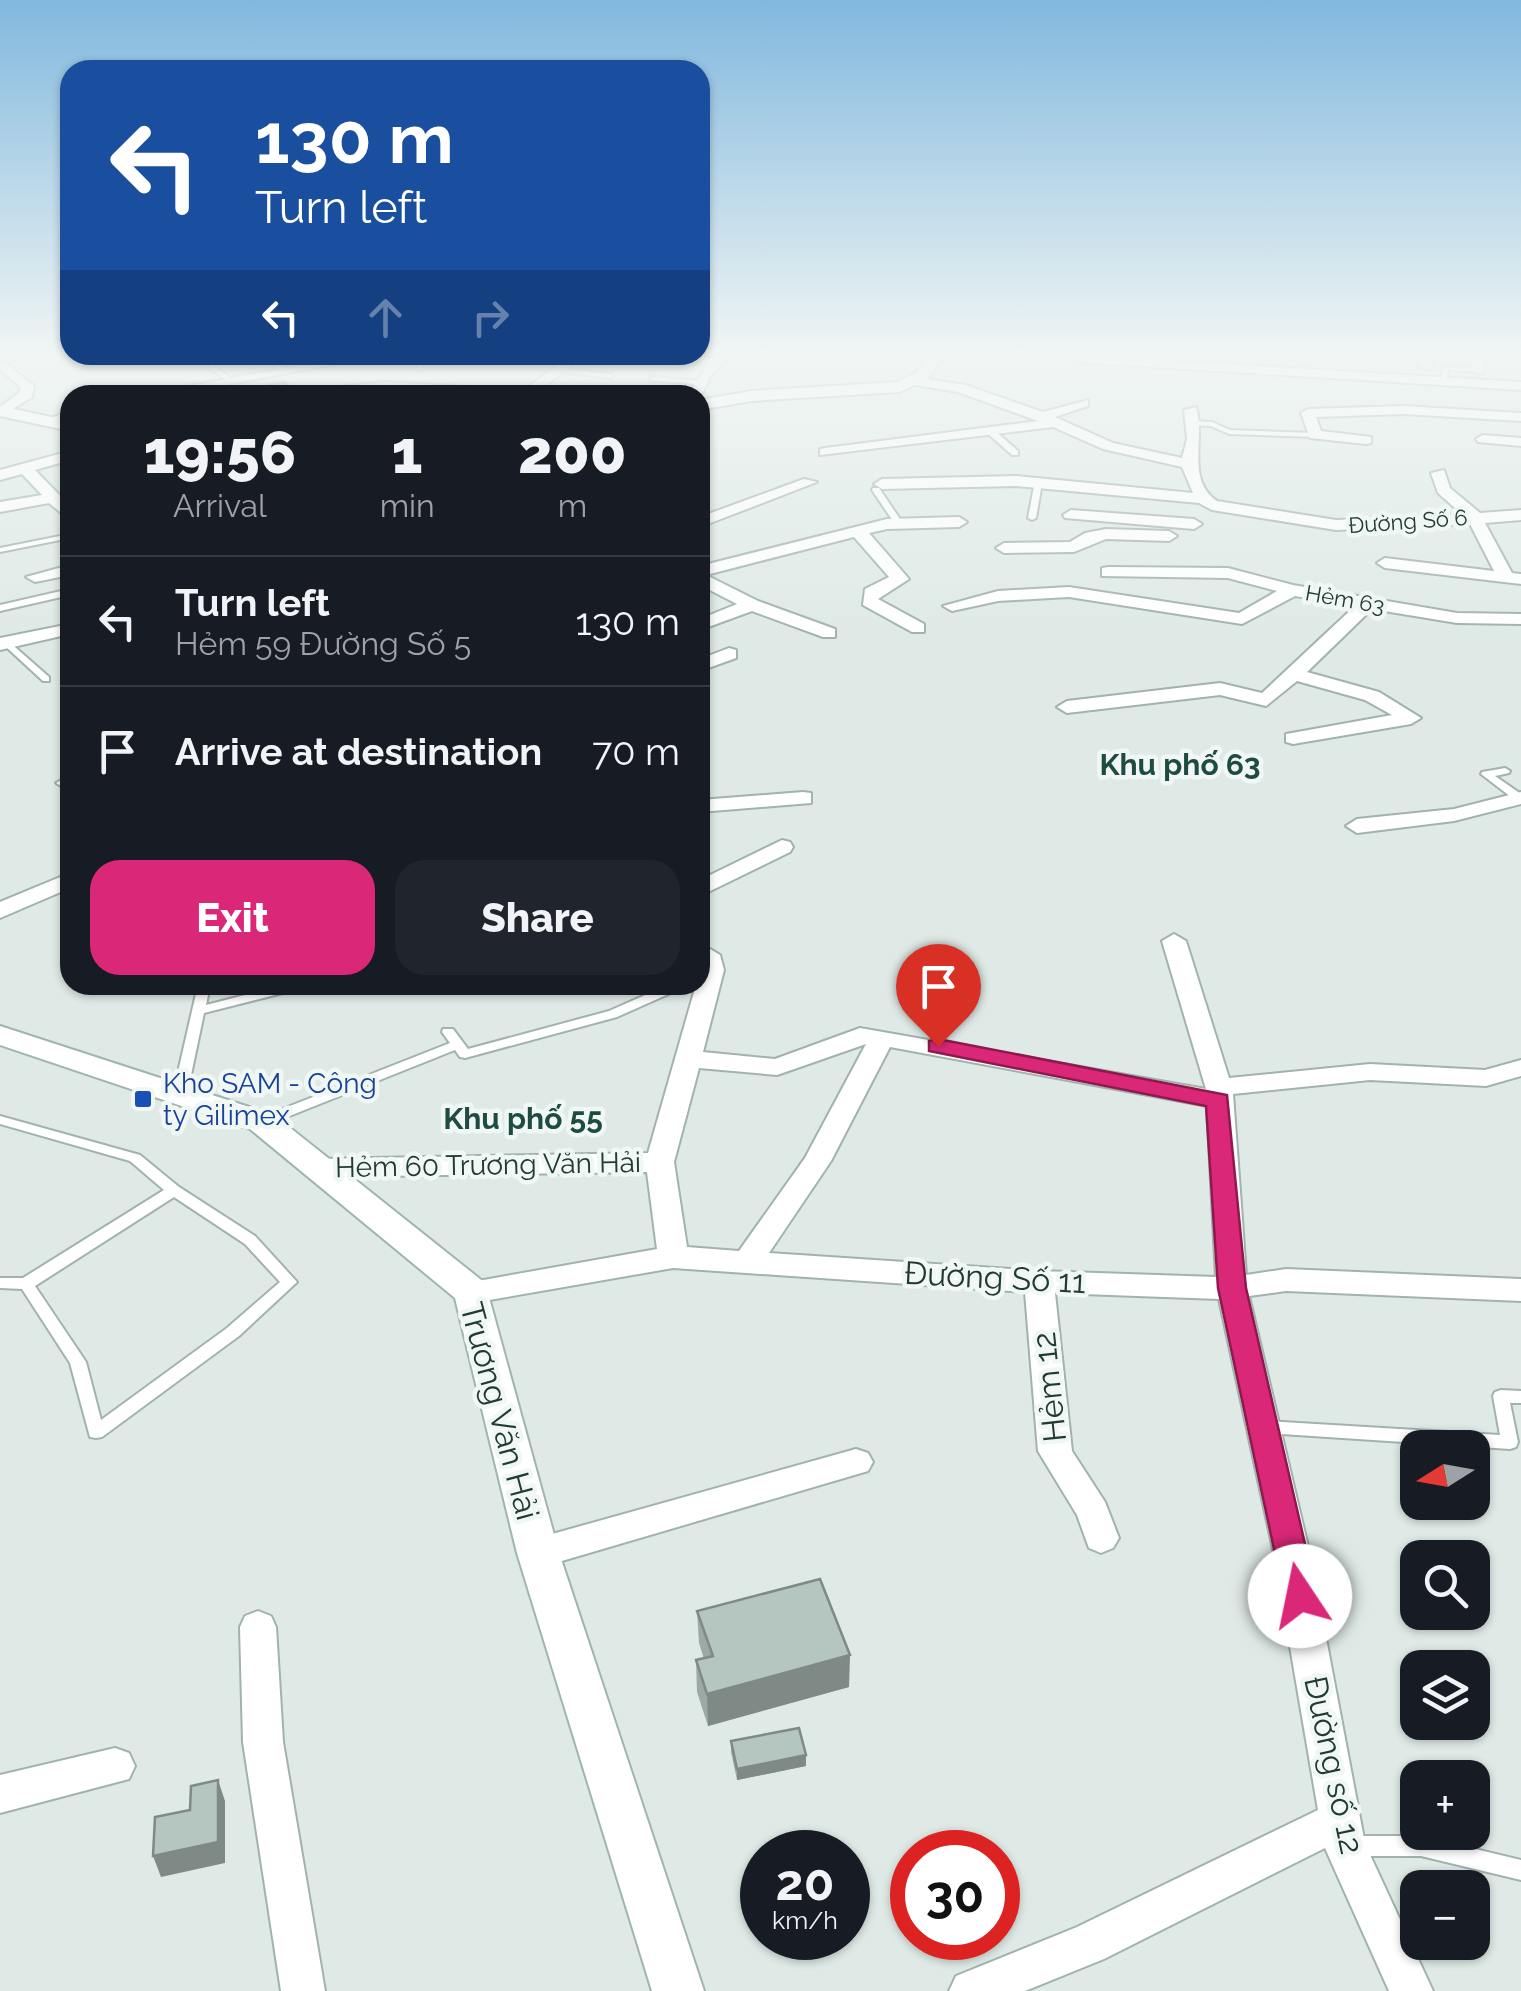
<!DOCTYPE html>
<html lang="en">
<head>
<meta charset="utf-8">
<style>
  body { margin:0; font-family:Raleway,sans-serif; background:#20242c; color:#f1f3f6; height:100vh; display:flex; flex-direction:column; font-size:38px; white-space:nowrap }
  * { box-sizing:border-box; margin:0 }
  p { font-size:32px; color:#9ea1a6 }
  .icon { flex:none; width:55px; height:55px; fill:none; stroke:currentColor; stroke-width:2; stroke-linecap:round; stroke-linejoin:round }
  .map { position:relative; flex:1; overflow:hidden }
  .details { position:absolute; left:60px; top:385px; width:650px; height:610px; display:flex; flex-direction:column; background:#171b24; border-radius:30px; box-shadow:0 2px 8px #0004 }
  .details>* { flex:none }
  .guide { position:absolute; left:60px; top:60px; width:650px; height:305px; border-radius:30px; box-shadow:0 2px 8px #0004; background:#1a4fa0; color:#fff; overflow:hidden }
  .needle { width:65px; rotate:259deg }
  .controls { position:absolute; left:1400px; top:1430px; display:grid; gap:20px }
  .controls a { display:grid; place-items:center; width:90px; height:90px; border-radius:20px; background:#171b24; box-shadow:0 2px 8px #0004; font-size:50px }
  .speed { position:absolute; left:740px; top:1830px; display:flex; gap:20px; font-size:50px; font-weight:700; text-align:center }
  .speed>* { display:grid; place-content:center; width:130px; height:130px; border-radius:50%; background:#171b24; box-shadow:0 2px 8px #0004; line-height:1 }
  .speed small { font-size:25px; font-weight:400 }
  .speed .limit { border:15px solid #d22; background:#fff; color:#111 }
  .pin { position:absolute; display:grid; place-items:center; width:85px; height:85px; color:#fff; margin:-102px -42px; border-radius:50% 50% 50% 0; rotate:-45deg; box-shadow:0 0 10px #0007 }
  .pin .icon { rotate:45deg }
  .me { position:absolute; width:110px; margin:-55px; rotate:349deg; stroke-linejoin:round; filter:drop-shadow(0 0 8px #0008) }
  .turn { display:flex; align-items:center; gap:35px; height:210px; padding:0 30px; font-size:45px }
  .turn .icon { width:130px; height:130px; stroke-width:2.5 }
  .turn b { display:block; font-size:70px; line-height:85px }
  .lanes { display:flex; align-items:center; height:95px; padding:0 30px; background:#0003; justify-content:center; gap:50px; direction:ltr }
  .lanes .off { opacity:.35 }
  .eta { display:flex; justify-content:space-evenly; align-items:center; height:170px; text-align:center }
  .eta b { font-size:60px; font-weight:800; line-height:70px }
  .action { display:flex; gap:20px; margin-top:auto; padding:20px 30px }
  .action a { flex:1; height:115px; border-radius:30px; background:#db2777; color:#fff; font-size:40px; font-weight:800; line-height:115px; text-align:center }
  .action a+a { background:#20242c; color:#f1f3f6 }
  ul { padding:0; list-style:none }
  li { display:flex; align-items:center; gap:30px; height:130px; padding:0 30px; border-top:2px solid #363941 }
  li div { flex:1 }
  li b { display:block; font-size:38px }
  li em { font-style:normal }
  .map>svg:first-child { display:block }
  .lines { fill:none; stroke-linecap:round; stroke-linejoin:round }
  .lane-casing { stroke:#a2b2ad; stroke-width:4 }
  .street-casing { stroke:#a2b2ad; stroke-width:4 }
  .secondary-casing { stroke:#9fb5ae; stroke-width:4 }
  .lane { fill:#fff; fill-rule:evenodd }
  .street { fill:#fff; fill-rule:evenodd }
  .secondary { fill:#fff; fill-rule:evenodd }
  .wall { fill:#9ca9a4 }
  .shaded-wall { fill:#7f8a86 }
  .building { fill:#b5c5bf; stroke:#7f8a86; stroke-width:2.5 }
  .route { fill:#db2777; stroke:#8e194d; stroke-width:2.5 }
  .transit-dot { fill:#1a4fb4; stroke:#f0f7f4; stroke-width:4 }
  .labels { text-anchor:middle; dominant-baseline:central; stroke-width:9; stroke-linejoin:round; paint-order:stroke }
  .far-street-label { font-size:22px; fill:#213a34; stroke:#f0f7f4 }
  .transit-label { font-size:28px; fill:#164399; stroke:#f0f7f4; text-anchor:start }
  .street-label { font-size:28px; fill:#213a34; stroke:#f0f7f4 }
  .neighbourhood-label { font-size:30px; font-weight:bold; fill:#1e4b42; stroke:#f0f7f4 }
  .near-street-label { font-size:32px; fill:#213a34; stroke:#f0f7f4 }
</style>
</head>
<body>
<div class="map">
<svg width="1521" height="1991" viewBox="0 0 1521 1991">
  <rect width="100%" height="100%" fill="#dfeae6"/>
  <g class="lines">
    <g class="lane-casing">
      <g id="lane">
        <polygon points="260,355 267,355 287,370 282,371"/>
        <polygon points="412,355 418,355 423,370 419,370"/>
        <polygon points="209,366 213,366 232,379 227,380 209,368"/>
        <polygon points="1443,367 1477,368 1480,370 1477,372 1448,370 1446,383 1443,385 1440,383"/>
        <polygon points="556,368 610,374 613,376 610,378 554,371 553,370"/>
        <polygon points="652,377 702,381 705,383 702,385 650,380 649,379"/>
        <polygon points="1192,421 1212,422 1230,430 1315,433 1319,435 1315,437 1229,434 1211,426 1189,425 1188,423"/>
        <polygon points="987,429 993,429 1018,451 1018,455 1012,455 987,433"/>
        <polygon points="1035,481 1042,483 1036,518 1032,520 1028,518"/>
        <polygon points="873,488 879,488 902,522 901,524 895,524 872,490"/>
        <polygon points="70,534 70,538 0,552 0,548"/>
        <polygon points="70,589 70,595 0,611 0,605"/>
        <polygon points="7,640 49,677 49,681 43,681 4,645 2,643"/>
        <polygon points="1505,768 1510,771 1509,773 1495,776 1521,794 1521,801 1515,800 1481,774 1482,772"/>
        <polygon points="198,985 210,985 206,1005 284,985 305,985 303,988 204,1013 187,1094 180,1098 173,1094"/>
        <polygon points="668,985 684,985 682,988 617,1017 465,1058 460,1057 455,1050 267,1125 257,1125 255,1122 257,1119 450,1043 442,1032 443,1029 453,1029 468,1049 609,1011"/>
        <path d="M0 1116 140 1155 179 1187 255 1236 297 1282 239 1336 102 1437 96 1438 90 1437 70 1363 22 1289 0 1288V1278H23L164 1190 130 1161 0 1124ZM174 1197 245 1244 280 1282 227 1328 101 1420 86 1362 35 1286Z"/>
        <polygon points="1501,1390 1521,1391 1521,1403 1510,1403 1518,1442 1516,1447 1510,1449 1266,1433 1260,1432 1258,1427 1260,1422 1266,1421 1500,1435 1493,1396 1495,1392"/>
        <polygon points="1351,1836 1421,1836 1521,1860 1521,1880 1421,1856 1351,1856 1344,1853 1341,1846 1344,1839"/>
      </g>
    </g>
    <g class="street-casing">
      <g id="street">
        <polygon points="717,354 730,355 710,377 700,398 689,395 707,365 653,355 714,358"/>
        <polygon points="1422,354 1435,354 1431,369 1419,366"/>
        <polygon points="1473,354 1486,354 1482,374 1470,371"/>
        <polygon points="355,355 383,355 172,395 142,395"/>
        <polygon points="571,355 585,355 540,390 555,395 385,390 289,395 296,391 385,382 524,390"/>
        <polygon points="1079,355 1521,382 1521,390 1074,362 1074,356"/>
        <polygon points="0,358 34,386 32,397 3,415 0,407 20,392 20,387 0,369"/>
        <path d="M915 377 965 385 1043 412 1088 400V406L1055 417 1113 443 1182 458 1187 439 1184 410 1196 407C1206 438 1185 479 1217 501L1336 520 1463 515 1438 493 1431 473 1444 470 1450 488 1480 513 1521 510V520L1485 523 1512 573 1521 574V584L1385 568 1377 563 1385 558 1494 571 1470 524 1336 530 1212 510 1199 503 1016 486 882 489 874 484 882 479 1016 476 1193 493 1182 467 1103 449 1053 427 820 455V449L825 448 1038 421 958 392 910 384 908 381Z"/>
        <polygon points="1404,406 1521,413 1521,421 1404,414 1316,417 1321,431 1371,437 1371,443 1366,444 1310,438 1301,413 1308,409"/>
        <polygon points="70,411 70,419 50,425 43,421"/>
        <polygon points="1483,435 1521,438 1521,446 1478,442 1476,439"/>
        <polygon points="70,451 70,460 35,470 70,506 70,520 49,503 0,512 0,502 42,495 22,474 0,480 0,470"/>
        <polygon points="804,479 817,482 700,527 700,517"/>
        <polygon points="1071,510 1194,519 1202,524 1194,529 1065,518 1063,515"/>
        <polygon points="887,519 959,517 967,522 959,527 887,529 869,533 909,579 878,599 924,624 924,632 912,632 863,605 865,589 889,577 854,537 706,575 758,601 835,629 835,637 823,637 752,611 700,630 700,619 737,604 700,585 700,566"/>
        <polygon points="1106,529 1169,531 1177,536 1169,541 1106,539 1074,552 1004,553 996,548 1004,543 1070,542 1085,533"/>
        <polygon points="70,565 70,575 35,582 26,577"/>
        <polygon points="1108,567 1228,568 1293,585 1457,613 1521,614 1521,624 1457,623 1372,609 1307,672 1379,692 1421,718 1411,724 1293,744 1286,742 1286,734 1392,715 1365,700 1297,681 1266,706 1220,695 1067,713 1057,707 1067,701 1220,683 1262,693 1355,606 1295,596 1242,624 1069,597 998,601 952,611 943,606 998,591 1069,587 1239,613 1277,591 1228,578 1102,576 1102,568"/>
        <polygon points="70,624 70,634 0,650 0,638"/>
        <polygon points="729,648 736,650 736,658 700,671 700,659"/>
        <polygon points="67,777 70,777 70,791 56,783"/>
        <polygon points="803,792 811,793 811,803 700,812 700,800"/>
        <polygon points="1521,792 1521,804 1454,821 1357,833 1346,826 1357,819 1454,809"/>
        <polygon points="782,840 790,842 793,847 790,852 700,896 700,880"/>
        <polygon points="70,873 70,888 0,918 0,902"/>
        <path d="M1174 934 1186 941 1229 1078 1370 1064 1485 1070 1521 1060V1076L1486 1086 1370 1080 1233 1094 1246 1275 1286 1269 1521 1279V1301L1286 1291 1249 1296 1311 1559 1365 1844 1433 1991H1389L1325 1848 1104 1959 1025 1991H949L956 1976 1077 1927 1318 1810 1275 1559 1219 1299 1055 1293 1072 1451 1105 1502 1119 1538 1113 1548 1101 1553 1089 1548 1077 1515 1038 1451 1025 1292 673 1268 472 1303 461 1300 457 1292 461 1284 657 1249 647 1172 316 1177 306 1175 302 1168 306 1161 316 1159 648 1153 696 985H700V943L720 955 724 970 703 1052 775 1059 860 1028 1206 1089 1162 941ZM866 1044 805 1158 739 1251 687 1247 674 1162 699 1068 777 1075ZM890 1047 1207 1106 1216 1277 1039 1271 769 1253 831 1161Z"/>
        <polygon points="856,1449 868,1453 873,1462 868,1471 538,1568 525,1563 520,1553 525,1543 538,1538"/>
        <polygon points="258,1611 271,1616 276,1627 283,1742 325,1991 281,1991 243,1742 240,1627 245,1616"/>
        <polygon points="115,1748 129,1753 135,1766 129,1779 0,1813 0,1775"/>
      </g>
    </g>
    <g class="secondary-casing">
      <g id="secondary">
        <polygon points="929,354 945,354 928,379 900,392 751,401 700,410 700,400 751,391 897,382 916,373"/>
        <polygon points="0,406 70,421 70,431 0,416"/>
        <polygon points="0,1026 274,1115 485,1283 559,1553 704,1991 652,1991 517,1553 455,1298 250,1129 0,1045"/>
      </g>
    </g>
    <use href="#lane" class="lane"/>
    <use href="#street" class="street"/>
    <use href="#secondary" class="secondary"/>
  </g>
  <g class="wall">
    <polygon points="697,1611 849,1687 708,1726 697,1692 696,1660 704,1659 699,1643"/>
    <polygon points="731,1741 806,1766 737,1780 731,1752"/>
  </g>
  <g class="shaded-wall">
    <polygon points="850,1655 849,1687 708,1726 707,1694"/>
    <polygon points="806,1755 806,1766 737,1780 737,1769"/>
    <polygon points="218,1780 225,1801 225,1863 161,1877 153,1856"/>
  </g>
  <g class="building">
    <polygon points="284,382 301,395 227,395"/>
    <polygon points="820,1579 850,1655 707,1694 696,1660 713,1656 697,1611"/>
    <polygon points="799,1728 806,1755 737,1769 731,1741"/>
    <polygon points="218,1780 218,1842 153,1856 155,1817 190,1810 191,1786"/>
  </g>
  <linearGradient id="sky" x2="0" y2="1"><stop stop-color="#81b8de"/><stop offset="0.56" stop-color="#f1f6f4"/><stop offset="1" stop-color="#f1f6f4" stop-opacity="0"/></linearGradient>
  <rect width="1521" height="633" fill="url(#sky)"/>
  <polygon class="route" points="938,1039 1227,1095 1246,1288 1317,1596 1312,1606 1300,1610 1289,1606 1284,1596 1218,1288 1206,1106 929,1051 929,1041"/>
  <rect class="transit-dot" x="133" y="1089" width="20" height="20" rx="5"/>
  <g class="labels">
    <g class="far-street-label">
      <text transform="translate(1408 521) rotate(-4)">Đường Số 6</text>
      <text transform="translate(1345 599) rotate(10)">Hẻm 63</text>
    </g>
    <g class="transit-label">
      <text x="163" y="1083">Kho SAM - Công<tspan x="163" dy="32">ty Gilimex</tspan></text>
    </g>
    <g class="street-label">
      <text transform="translate(488 1165) rotate(-1)">Hẻm 60 Trương Văn Hải</text>
    </g>
    <g class="neighbourhood-label">
      <text x="1180" y="764">Khu phố 63</text>
      <text x="523" y="1118">Khu phố 55</text>
    </g>
    <g class="near-street-label">
      <text transform="translate(995 1277) rotate(3)">Đường Số 11</text>
      <text transform="translate(1049 1387) rotate(-96)">Hẻm 12</text>
      <text transform="translate(500 1411) rotate(75)">Trương Văn Hải</text>
      <text transform="translate(1334 1765) rotate(78)">Đường số 12</text>
    </g>
  </g>
</svg>
<div class="controls">
<a><svg class="needle" viewBox="-14 -14 28 28"><path d="M0-13l5 13h-10z" fill="#e53935"/><path d="M0 13l5-13h-10z" fill="#9ea1a6"/></svg></a>
<a><svg class="icon" aria-label="search" viewBox="0 0 24 24"><circle cx="10" cy="10" r="6"/><path d="M15 15l6 6"/></svg></a>
<a><svg class="icon" aria-label="layers" viewBox="0 0 24 24"><path d="M12 4l9 5-9 5-9-5zM3 14l9 5 9-5"/></svg></a>
<a>+</a>
<a>−</a>
</div>
<div class="speed"><div>20<small>km/h</small></div><div class="limit">30</div></div>
<div class="pin" style="left:938px;top:1046px;background:#d93025"><svg class="icon" aria-label="arrive" viewBox="0 0 24 24"><path d="M6 21V4h12l-3 4 3 4H6"/></svg></div>
<svg class="me" style="left:1300px;top:1596px" viewBox="-20 -20 40 40"><circle r="19" fill="#fff"/><path d="M0-13L10 11 0 6-10 11z" fill="#db2777"/></svg>
<div class="guide">
<div class="turn"><svg class="icon" aria-label="left" viewBox="0 0 24 24"><path d="M17 20v-9H6M10 6l-5 5 5 5"/></svg><div><b>130 m</b>Turn left</div></div>
<div class="lanes"><svg class="icon" aria-label="left" viewBox="0 0 24 24"><path d="M17 20v-9H6M10 6l-5 5 5 5"/></svg><svg class="icon off" aria-label="ahead" viewBox="0 0 24 24"><path d="M12 20V5M6 11l6-6 6 6"/></svg><svg class="icon off" aria-label="right" viewBox="0 0 24 24"><path d="M7 20v-9h11M14 6l5 5-5 5"/></svg></div>
</div>
<section class="details">
<div class="eta">
<div><b>19:56</b><p>Arrival</p></div>
<div><b>1</b><p>min</p></div>
<div><b>200</b><p>m</p></div>
</div>
<ul>
<li><svg class="icon" aria-label="left" viewBox="0 0 24 24"><path d="M17 20v-9H6M10 6l-5 5 5 5"/></svg><div><b>Turn left</b><p>Hẻm 59 Đường Số 5</p></div><em>130 m</em></li>
<li><svg class="icon" aria-label="arrive" viewBox="0 0 24 24"><path d="M6 21V4h12l-3 4 3 4H6"/></svg><div><b>Arrive at destination</b></div><em>70 m</em></li>
</ul>
<div class="action"><a>Exit</a><a>Share</a></div>
</section>
</div>
</body>
</html>
